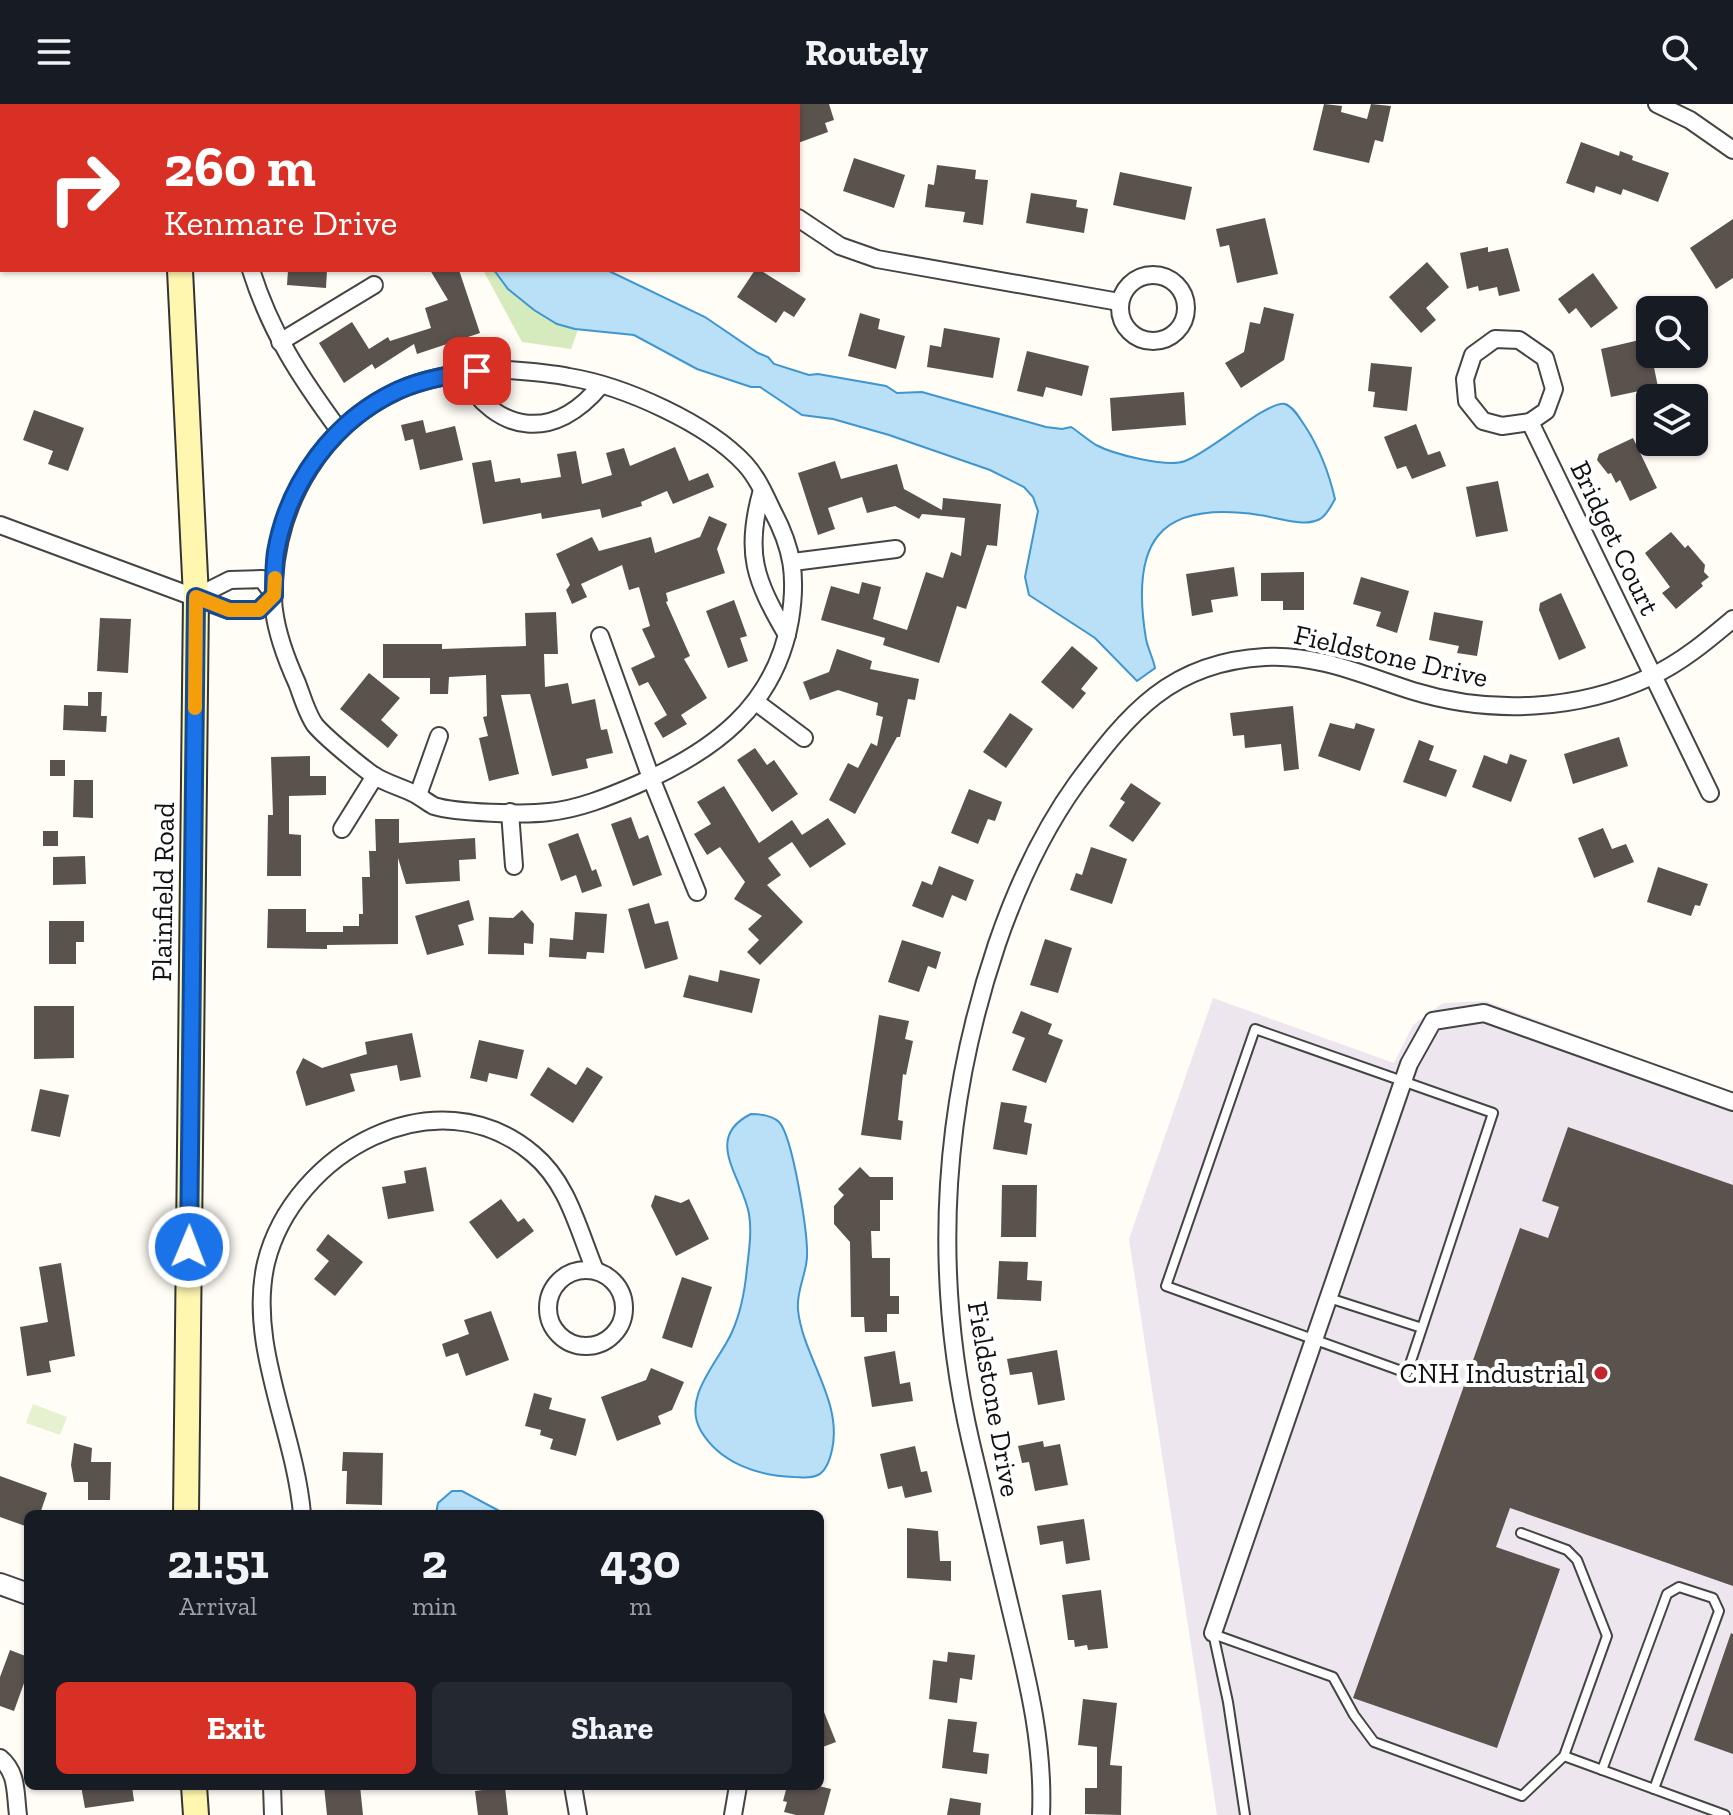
<!DOCTYPE html>
<html lang="en">
<head>
<meta charset="utf-8">
<style>
  body { margin:0; font-family:"Zilla Slab",serif; background:#242831; color:#f1f3f6; height:100vh; display:flex; flex-direction:column; font-size:30px; white-space:nowrap }
  * { box-sizing:border-box; margin:0 }
  p { font-size:26px; color:#9ea1a6 }
  .icon { flex:none; width:44px; height:44px; fill:none; stroke:currentColor; stroke-width:2; stroke-linecap:round; stroke-linejoin:round }
  .map { position:relative; flex:1; overflow:hidden }
  .panel { position:absolute; left:24px; top:1406px; width:800px; height:280px; display:flex; flex-direction:column; background:#171b24; border-radius:12px; box-shadow:0 2px 6px #0004 }
  .panel>* { flex:none }
  .banner { position:absolute; left:0px; top:0px; width:800px; height:168px; box-shadow:0 2px 6px #0004; background:#d93025; color:#fff; overflow:hidden }
  .buttons { position:absolute; left:1636px; top:192px; display:grid; gap:16px }
  .buttons a { display:grid; place-items:center; width:72px; height:72px; border-radius:12px; background:#171b24; box-shadow:0 2px 6px #0004; font-size:40px }
  .pin { position:absolute; display:grid; place-items:center; width:68px; height:68px; color:#fff; margin:-34px; border-radius:16px; box-shadow:0 4px 12px #0006 }
  .me { position:absolute; width:88px; margin:-44px; rotate:1deg; stroke-linejoin:round; filter:drop-shadow(0 0 6px #0008) }
  .turn { display:flex; align-items:center; gap:28px; height:168px; padding:0 32px; font-size:36px }
  .turn .icon { width:104px; height:104px; stroke-width:2.5 }
  .turn b { display:block; font-size:56px; line-height:68px }
  .eta { display:flex; justify-content:space-evenly; align-items:center; height:136px; text-align:center }
  .eta b { font-size:48px; font-weight:700; line-height:56px }
  .primary-button { display:flex; gap:16px; margin-top:auto; padding:16px 32px }
  .primary-button a { flex:1; height:92px; border-radius:12px; background:#d93025; color:#fff; font-size:32px; font-weight:700; line-height:92px; text-align:center }
  .primary-button a+a { background:#242831; color:#f1f3f6 }
  header { display:flex; justify-content:space-between; align-items:center; height:104px; padding:0 32px; background:#171b24; font-size:36px; font-weight:700 }
  .map>svg:first-child { display:block }
  .industrial { fill:#eee6ef }
  .green { fill:#d5ebbd }
  .pitch { fill:#e6f2cf }
  .water { fill:#b9e0f7; stroke:#3f96cf; stroke-width:2 }
  .building { fill:#5a524d }
  .lines { fill:none; stroke-linecap:round; stroke-linejoin:round }
  .service-casing { stroke:#444; stroke-width:12 }
  .minor-casing { stroke:#444; stroke-width:20 }
  .tertiary-casing { stroke:#444; stroke-width:24 }
  .secondary-casing { stroke:#333; stroke-width:28 }
  .path { stroke:#333; stroke-width:3; stroke-dasharray:8 4; stroke-linecap:butt }
  .service { stroke:#fff; stroke-width:8 }
  .minor { stroke:#fff; stroke-width:16 }
  .tertiary { stroke:#fff; stroke-width:20 }
  .secondary { stroke:#fff6b0; stroke-width:24 }
  .route-casing { stroke:#114b97; stroke-width:20 }
  .route { stroke:#1a73e8; stroke-width:14 }
  .slow { stroke:#f59e0b; stroke-width:14 }
  .poi-dot { fill:#c4262e; stroke:#fff; stroke-width:3 }
  .labels { text-anchor:middle; dominant-baseline:central; stroke-width:8; stroke-linejoin:round; paint-order:stroke }
  .street-label { font-size:28px; fill:#111; stroke:#fff }
  .poi-label { font-size:28px; fill:#111; stroke:#fff; text-anchor:end }
</style>
</head>
<body>
<header><svg class="icon" aria-label="menu" viewBox="0 0 24 24"><path d="M4 6h16M4 12h16M4 18h16"/></svg>Routely<svg class="icon" aria-label="search" viewBox="0 0 24 24"><circle cx="10" cy="10" r="6"/><path d="M15 15l6 6"/></svg></header>
<div class="map">
<svg width="1733" height="1711" viewBox="0 0 1733 1711">
  <rect width="100%" height="100%" fill="#fffdf5"/>
  <polygon class="industrial" points="1213,894 1394,959 1413,921 1443,899 1486,897 1733,989 1733,1711 1217,1711 1129,1135"/>
  <polygon class="green" points="483,166 600,166 571,245 522,238"/>
  <polygon class="pitch" points="33,1300 67,1313 60,1331 26,1319"/>
  <g class="water">
    <path d="M494 166H607L705 213 758 249 768 253 774 260 809 271 818 270 886 282 897 289 922 288 1046 323 1062 325 1071 323C1080 329 1088 336 1096 341 1113 350 1167 364 1185 357 1209 349 1268 296 1285 300 1294 303 1300 315 1305 322 1320 345 1329 369 1335 395 1331 402 1327 411 1320 415 1303 424 1277 413 1259 411 1158 396 1130 438 1146 535 1148 545 1153 554 1155 564L1137 577 1095 534 1029 491 1025 473 1038 407 1033 393 1024 383 990 366 889 331 833 315 802 311 760 283H751L697 265 634 231 575 225 557 220 534 206 508 185Z"/>
    <path d="M751 1010C761 1010 771 1011 779 1018 793 1033 808 1130 807 1153 806 1171 796 1188 798 1206 803 1253 843 1297 832 1346 830 1355 826 1367 818 1371 810 1375 801 1373 794 1373 758 1372 720 1359 701 1327 681 1293 719 1258 732 1228 741 1208 745 1186 747 1164 749 1146 752 1128 749 1110 743 1074 702 1034 751 1010Z"/>
    <polygon points="452,1387 462,1387 505,1410 436,1410 438,1399"/>
  </g>
  <g class="building">
    <polygon points="795,0 829,0 834,16 825,19 828,28 798,39 798,2"/>
    <polygon points="1324,0 1342,2 1341,8 1367,15 1371,0 1391,2 1383,38 1375,36 1369,59 1313,46"/>
    <polygon points="1581,38 1619,52 1620,47 1633,52 1632,56 1669,69 1658,98 1623,85 1621,91 1596,82 1594,89 1566,79"/>
    <polygon points="854,54 905,71 894,104 843,87"/>
    <polygon points="937,61 976,66 975,75 988,76 983,121 963,118 965,108 925,103 928,80 934,81"/>
    <polygon points="1120,68 1192,83 1185,116 1113,101"/>
    <polygon points="1031,89 1077,96 1076,103 1088,105 1084,129 1026,119"/>
    <polygon points="1265,114 1278,170 1237,179 1229,141 1220,143 1216,125"/>
    <polygon points="1733,115 1733,174 1716,185 1690,144"/>
    <polygon points="1488,143 1488,148 1508,144 1520,187 1499,192 1497,183 1479,187 1478,182 1467,185 1460,149"/>
    <polygon points="1427,158 1449,183 1426,204 1436,216 1421,229 1389,193"/>
    <polygon points="288,166 327,166 326,184 287,181"/>
    <polygon points="430,166 459,166 480,229 417,250 414,240 375,265 372,260 344,279 319,239 352,218 369,245 388,233 390,237 431,224 425,204 448,196"/>
    <polygon points="755,166 760,166 806,195 794,213 784,207 776,219 737,193"/>
    <polygon points="1593,169 1618,204 1591,224 1576,204 1569,210 1558,195"/>
    <polygon points="1264,203 1294,210 1284,256 1241,284 1225,259 1244,248 1250,218 1260,220"/>
    <polygon points="860,209 880,215 878,225 905,232 896,265 848,252"/>
    <polygon points="944,224 1000,234 993,274 927,263 930,241 941,243"/>
    <polygon points="1648,234 1658,283 1611,293 1601,245"/>
    <polygon points="1027,247 1089,262 1082,292 1046,283 1043,293 1017,287"/>
    <polygon points="1371,259 1412,263 1407,307 1373,303 1375,288 1368,287"/>
    <polygon points="1184,288 1186,321 1112,327 1110,294"/>
    <polygon points="34,306 84,324 68,367 48,360 53,347 23,336"/>
    <polygon points="423,316 426,329 455,322 463,356 420,366 413,335 405,337 401,321"/>
    <polygon points="1416,320 1428,351 1440,347 1446,362 1412,375 1406,362 1397,365 1384,333"/>
    <polygon points="1633,334 1657,384 1630,397 1620,376 1616,379 1611,369 1608,370 1597,356 1599,350"/>
    <polygon points="675,343 689,377 708,369 714,383 673,400 667,387 641,398 642,402 602,414 600,405 542,415 541,409 483,420 472,359 491,356 495,378 520,374 521,379 561,373 557,350 576,347 582,380 612,371 606,349 624,344 630,362"/>
    <polygon points="835,357 841,375 897,360 904,385 942,406 943,394 1001,400 997,442 987,441 966,505 957,502 939,559 883,541 885,534 821,516 831,482 859,490 862,478 881,483 873,515 907,526 926,468 943,474 951,448 961,452 965,414 922,410 919,415 895,402 867,409 862,393 828,404 835,425 818,431 798,369"/>
    <polygon points="1498,377 1508,427 1476,433 1466,383"/>
    <polygon points="709,412 727,420 717,445 725,469 666,489 668,497 666,498 690,552 684,555 707,594 681,611 687,620 663,634 654,619 667,611 648,578 639,582 631,564 655,553 642,525 650,522 639,483 629,486 622,461 581,480 587,493 572,500 566,486 570,481 556,450 592,433 599,447 651,433 655,449 700,433"/>
    <polygon points="1671,428 1685,444 1688,441 1705,461 1704,468 1709,473 1701,479 1703,482 1676,505 1662,489 1670,483 1645,449"/>
    <polygon points="1234,463 1238,492 1211,496 1213,508 1192,512 1186,470"/>
    <polygon points="1304,468 1304,506 1283,506 1283,497 1261,497 1261,469"/>
    <polygon points="1361,473 1409,487 1397,529 1376,522 1381,508 1353,500"/>
    <polygon points="1561,489 1586,544 1559,556 1539,506 1540,499"/>
    <polygon points="734,496 747,532 740,534 748,557 728,564 706,507"/>
    <polygon points="556,508 558,550 544,550 545,583 568,579 572,600 595,595 601,626 607,625 613,649 586,655 588,664 552,672 530,590 501,591 519,670 489,677 479,634 488,632 483,613 487,612 486,571 449,573 448,590 430,590 430,574 383,574 383,540 442,540 442,545 526,542 525,509"/>
    <polygon points="1434,508 1483,517 1477,552 1457,549 1459,542 1429,536"/>
    <polygon points="100,514 131,515 128,569 97,567"/>
    <polygon points="1072,542 1098,564 1081,585 1086,589 1073,605 1041,578"/>
    <polygon points="837,545 872,557 870,565 919,575 915,596 908,595 900,633 897,633 855,710 829,696 848,659 858,664 871,639 877,642 883,613 876,611 878,599 838,586 810,596 803,578 829,568"/>
    <polygon points="369,569 400,594 381,616 398,631 388,644 340,605"/>
    <polygon points="88,588 102,588 101,612 107,612 106,628 63,626 64,601 88,602"/>
    <polygon points="1293,602 1299,665 1284,667 1281,640 1245,644 1244,631 1233,632 1230,609"/>
    <polygon points="1010,609 1033,625 1006,664 983,648"/>
    <polygon points="1330,619 1354,625 1356,619 1375,625 1360,667 1318,652"/>
    <polygon points="1619,633 1628,662 1573,680 1564,650"/>
    <polygon points="1419,636 1434,642 1429,656 1457,666 1446,693 1403,678"/>
    <polygon points="755,644 767,661 774,656 798,690 772,708 737,656"/>
    <polygon points="1510,650 1527,656 1511,698 1472,683 1484,651 1507,660"/>
    <polygon points="310,652 310,672 326,672 326,691 289,692 289,730 301,731 301,772 267,772 268,711 273,711 271,653"/>
    <rect x="50" y="656" width="15" height="16"/>
    <polygon points="74,676 93,676 93,714 73,713"/>
    <polygon points="1131,679 1161,699 1133,738 1109,722 1125,698 1120,695"/>
    <polygon points="724,682 759,739 792,716 802,731 828,714 846,740 810,764 792,738 768,754 781,771 767,781 803,818 760,861 747,848 759,836 748,825 762,812 734,795 745,778 720,743 707,751 694,730 711,720 697,698"/>
    <polygon points="969,685 1002,698 995,717 988,715 978,740 951,729"/>
    <polygon points="631,713 639,735 648,731 662,771 633,782 611,720"/>
    <polygon points="375,715 399,715 399,739 475,734 476,755 459,756 460,777 406,780 398,754 398,840 327,841 327,845 267,844 268,805 306,805 306,828 343,828 343,822 359,822 359,810 363,810 362,773 370,773 369,747 376,747"/>
    <polygon points="1603,724 1612,745 1626,740 1634,758 1594,774 1578,734"/>
    <rect x="43" y="727" width="15" height="15"/>
    <polygon points="578,729 592,767 596,765 602,782 582,789 576,771 561,777 548,740"/>
    <polygon points="1091,743 1127,755 1112,800 1070,786 1076,769 1082,771"/>
    <polygon points="85,752 86,780 53,781 53,753"/>
    <polygon points="939,762 974,776 966,797 952,791 943,814 912,802 922,777 932,781"/>
    <polygon points="1658,763 1708,780 1700,802 1695,801 1691,812 1647,798"/>
    <polygon points="469,796 474,816 458,821 464,841 427,851 415,812"/>
    <polygon points="649,799 655,820 668,817 678,855 645,865 628,805"/>
    <polygon points="522,806 534,820 533,840 524,839 524,851 488,850 489,813 513,814"/>
    <polygon points="575,808 607,810 604,849 587,848 586,855 549,853 550,834 573,836"/>
    <polygon points="49,817 84,817 84,838 76,838 76,860 49,860"/>
    <polygon points="1045,835 1072,844 1058,889 1030,881"/>
    <polygon points="902,836 941,848 936,865 928,862 919,888 888,878"/>
    <polygon points="720,866 760,875 752,909 683,893 689,871 718,878"/>
    <polygon points="34,902 74,902 74,954 34,955"/>
    <polygon points="1021,907 1052,920 1048,930 1063,936 1046,979 1012,966 1025,934 1012,929"/>
    <polygon points="879,911 909,917 905,935 913,937 906,971 903,970 898,1016 903,1017 901,1036 861,1031"/>
    <polygon points="412,929 421,973 400,977 397,961 350,970 355,987 306,1002 296,968 303,954 322,964 367,950 365,938"/>
    <polygon points="479,936 524,946 517,975 489,969 487,978 470,974"/>
    <polygon points="548,963 576,981 587,963 603,973 573,1019 530,991"/>
    <polygon points="40,985 69,991 60,1033 31,1027"/>
    <polygon points="1001,998 1027,1002 1024,1018 1032,1020 1027,1051 993,1045"/>
    <polygon points="1568,1023 1733,1081 1733,1482 1510,1404 1496,1443 1560,1465 1497,1644 1353,1594 1520,1124 1548,1134 1559,1103 1542,1097"/>
    <polygon points="426,1063 434,1107 388,1115 382,1083 406,1079 404,1067"/>
    <polygon points="860,1063 870,1073 893,1073 893,1096 880,1096 880,1127 871,1127 872,1154 890,1154 890,1192 899,1192 899,1210 887,1210 887,1228 865,1228 864,1213 851,1213 850,1138 834,1120 834,1102 844,1091 838,1085"/>
    <polygon points="1002,1081 1037,1081 1036,1133 1001,1133"/>
    <polygon points="655,1091 681,1099 689,1095 709,1135 676,1152 651,1102"/>
    <polygon points="501,1095 518,1118 524,1114 534,1127 497,1155 469,1118"/>
    <polygon points="328,1130 363,1158 335,1192 314,1175 329,1157 316,1146"/>
    <polygon points="999,1157 1028,1158 1027,1176 1042,1177 1041,1197 997,1195"/>
    <polygon points="61,1159 75,1252 49,1257 51,1268 27,1272 20,1223 48,1218 39,1163"/>
    <polygon points="682,1173 712,1183 692,1244 662,1234"/>
    <polygon points="491,1207 509,1256 466,1272 458,1249 446,1253 442,1240 469,1230 464,1216"/>
    <polygon points="1057,1246 1065,1296 1038,1301 1032,1268 1010,1271 1007,1255"/>
    <polygon points="895,1247 900,1280 910,1278 913,1297 872,1303 864,1253"/>
    <polygon points="651,1264 684,1278 672,1306 658,1312 661,1320 617,1337 601,1293 646,1276"/>
    <polygon points="534,1289 552,1294 549,1305 586,1315 576,1352 550,1345 553,1335 540,1331 541,1326 525,1322"/>
    <polygon points="1043,1337 1044,1343 1060,1340 1068,1381 1035,1387 1029,1358 1022,1359 1018,1342"/>
    <polygon points="74,1339 92,1344 91,1358 111,1358 110,1396 88,1396 88,1378 74,1378 71,1361"/>
    <polygon points="915,1342 921,1368 927,1367 932,1388 905,1394 902,1382 888,1385 880,1350"/>
    <polygon points="343,1348 383,1349 382,1401 346,1400 347,1367 342,1367"/>
    <polygon points="0,1372 47,1389 40,1410 28,1410 28,1423 0,1413"/>
    <polygon points="1084,1415 1090,1456 1066,1460 1063,1437 1040,1441 1037,1422"/>
    <polygon points="907,1424 938,1427 940,1457 951,1457 951,1477 907,1474"/>
    <polygon points="1101,1486 1108,1544 1088,1546 1087,1541 1075,1543 1074,1536 1068,1536 1062,1491"/>
    <polygon points="1731,1529 1733,1530 1733,1650 1694,1636"/>
    <polygon points="10,1546 28,1553 28,1568 14,1607 0,1602 0,1573"/>
    <polygon points="948,1548 975,1551 972,1576 960,1574 957,1599 929,1595 933,1556 947,1558"/>
    <polygon points="1083,1595 1117,1599 1110,1661 1122,1662 1121,1711 1085,1710 1085,1684 1097,1684 1097,1643 1078,1641"/>
    <polygon points="820,1598 836,1638 820,1644"/>
    <polygon points="948,1615 977,1618 973,1648 989,1650 987,1670 942,1664"/>
    <polygon points="81,1682 132,1682 134,1697 85,1704"/>
    <polygon points="324,1682 360,1682 363,1711 327,1711"/>
    <polygon points="787,1682 819,1682 831,1685 824,1711 796,1711 784,1708 787,1698 783,1697"/>
    <polygon points="505,1683 508,1711 478,1711 475,1687"/>
    <polygon points="950,1694 981,1699 980,1711 947,1711"/>
  </g>
  <g class="lines">
    <g class="service-casing">
      <g id="service">
        <polyline points="1329,1194 1422,1224 1407,1269 1166,1182 1255,925 1493,1009 1422,1224"/>
        <polyline points="1521,1429 1567,1446 1577,1456 1607,1532 1564,1652"/>
        <polyline points="1213,1529 1228,1598 1245,1711"/>
        <polyline points="1213,1530 1333,1573 1354,1611 1374,1638 1522,1692 1564,1652 1725,1711"/>
        <polyline points="1602,1666 1667,1490 1679,1483 1713,1494 1719,1507 1654,1685"/>
      </g>
    </g>
    <g class="minor-casing">
      <g id="minor">
        <polyline points="233,0 233,2"/>
        <polyline points="733,0 733,2"/>
        <polyline points="1657,0 1690,16 1733,46"/>
        <polyline points="798,114 840,142 877,155 1119,198"/>
        <path d="M251 166C271 229 300 273 339 326"/>
        <circle cx="1153" cy="204" r="33"/>
        <polygon points="1495,235 1519,236 1545,254 1554,285 1546,307 1530,318 1502,322 1483,317 1467,297 1465,275 1473,251"/>
        <polyline points="280,238 374,181"/>
        <path d="M493 265C519 267 544 268 569 273 624 282 707 319 745 360 757 373 765 391 772 406 793 445 797 473 790 516 775 603 712 648 636 681 608 693 579 705 549 708 525 711 456 709 434 702 428 699 421 693 415 690 401 683 385 679 373 671 359 661 325 633 315 621 307 610 302 592 297 579 287 557 277 530 274 506 272 496 274 486 274 476 279 395 323 322 397 287 427 273 461 269 493 265Z"/>
        <path d="M461 269C498 332 555 337 601 281"/>
        <polyline points="1530,318 1710,689"/>
        <path d="M762 386C744 449 755 476 787 531"/>
        <polyline points="0,421 229,506 259,506 274,491 262,475 230,476 196,493"/>
        <polyline points="793,458 896,445"/>
        <polyline points="600,532 651,674 697,788"/>
        <polyline points="756,598 804,634"/>
        <polyline points="418,691 439,632"/>
        <polyline points="510,708 514,762"/>
        <polyline points="342,725 375,672"/>
        <circle cx="586" cy="1204" r="38"/>
        <path d="M302 1410C295 1327 247 1241 266 1159 293 1049 436 968 533 1050 568 1079 578 1125 595 1166"/>
        <polyline points="1213,1529 1409,960 1433,917 1484,909 1733,998"/>
        <path d="M0 1654C18 1669 15 1689 18 1711"/>
        <polyline points="272,1682 273,1711"/>
        <polyline points="573,1682 578,1711"/>
        <polyline points="733,1711 738,1682"/>
        <path d="M1041 1711C1044 1643 1029 1581 1013 1515 999 1456 985 1398 971 1339 932 1171 942 1003 997 840 1017 782 1041 729 1077 679 1129 609 1171 558 1265 553 1318 550 1363 571 1413 587 1491 611 1578 607 1652 572 1682 558 1708 536 1733 515"/>
      </g>
    </g>
    <g class="tertiary-casing">
      <polyline id="tertiary" points="0,1480 28,1490"/>
    </g>
    <g class="secondary-casing">
      <g id="secondary">
        <polyline points="164,0 164,2"/>
        <polyline points="180,166 196,493 186,1410"/>
        <polyline points="194,1682 196,1711"/>
      </g>
    </g>
    <g class="path">
      <polyline points="530,0 533,2"/>
      <polyline points="537,2 542,0"/>
    </g>
    <use href="#service" class="service"/>
    <use href="#minor" class="minor"/>
    <use href="#tertiary" class="tertiary"/>
    <use href="#secondary" class="secondary"/>
  </g>
  <g class="lines">
    <g class="route-casing">
      <path id="route" d="M189 1143 196 493 229 506H259L274 491C274 477 274 462 276 448 288 378 335 315 399 286 424 275 451 271 477 267"/>
    </g>
    <use href="#route" class="route"/>
    <polyline class="slow" points="195,604 196,493 229,506 259,506 274,491 275,474"/>
  </g>
  <circle class="poi-dot" cx="1601" cy="1269" r="8"/>
  <g class="labels">
    <g class="street-label">
      <text transform="translate(1615 434) rotate(64)">Bridget Court</text>
      <text transform="translate(1391 552) rotate(13)">Fieldstone Drive</text>
      <text transform="translate(163 788) rotate(-89)">Plainfield Road</text>
      <text transform="translate(994 1295) rotate(80)">Fieldstone Drive</text>
    </g>
    <g class="poi-label">
      <text x="1585" y="1269">CNH Industrial</text>
    </g>
  </g>
</svg>
<div class="buttons">
<a><svg class="icon" aria-label="search" viewBox="0 0 24 24"><circle cx="10" cy="10" r="6"/><path d="M15 15l6 6"/></svg></a>
<a><svg class="icon" aria-label="layers" viewBox="0 0 24 24"><path d="M12 4l9 5-9 5-9-5zM3 14l9 5 9-5"/></svg></a>
</div>
<div class="pin" style="left:477px;top:267px;background:#d93025"><svg class="icon" aria-label="arrive" viewBox="0 0 24 24"><path d="M6 21V4h12l-3 4 3 4H6"/></svg></div>
<svg class="me" style="left:189px;top:1143px" viewBox="-20 -20 40 40"><circle r="17" fill="#1a73e8" stroke="#fff" stroke-width="3"/><path d="M0-11L8 9 0 5-8 9z" fill="#fff"/></svg>
<div class="banner">
<div class="turn"><svg class="icon" aria-label="right" viewBox="0 0 24 24"><path d="M7 20v-9h11M14 6l5 5-5 5"/></svg><div><b>260 m</b>Kenmare Drive</div></div>
</div>
<section class="panel">
<div class="eta">
<div><b>21:51</b><p>Arrival</p></div>
<div><b>2</b><p>min</p></div>
<div><b>430</b><p>m</p></div>
</div>
<div class="primary-button"><a>Exit</a><a>Share</a></div>
</section>
</div>
</body>
</html>
